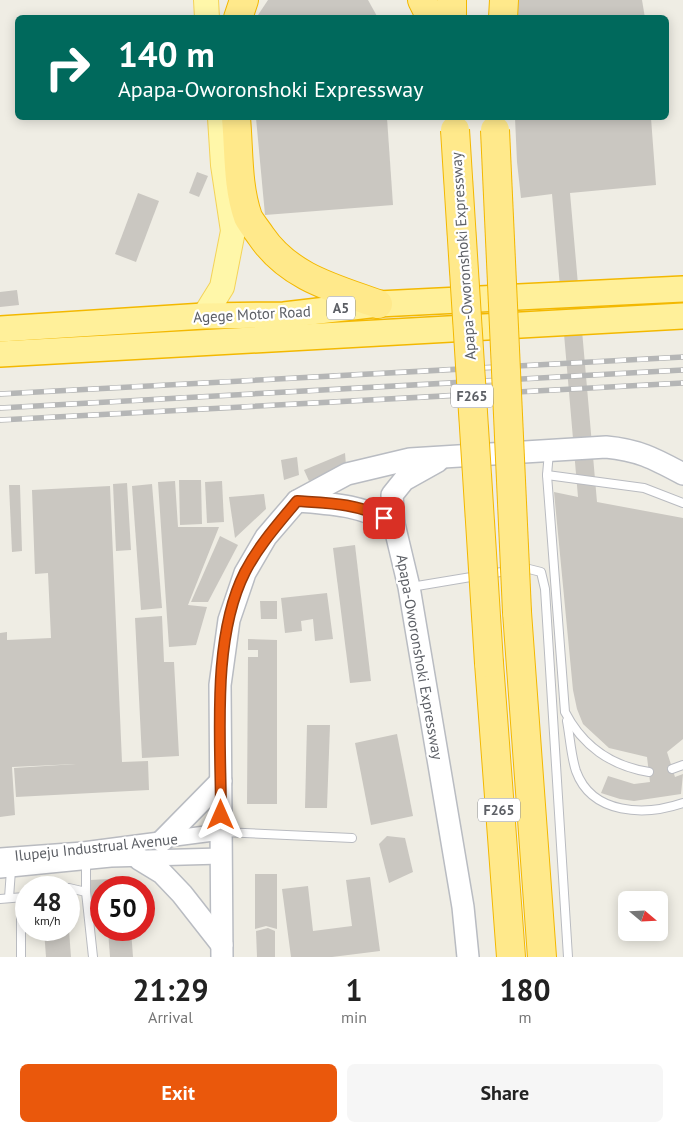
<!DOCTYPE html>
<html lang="en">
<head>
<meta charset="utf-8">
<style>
  body { margin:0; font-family:"PT Sans",sans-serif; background:#f6f6f6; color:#222; height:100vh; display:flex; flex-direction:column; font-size:19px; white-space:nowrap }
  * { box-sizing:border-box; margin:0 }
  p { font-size:16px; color:#767676 }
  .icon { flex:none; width:28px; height:28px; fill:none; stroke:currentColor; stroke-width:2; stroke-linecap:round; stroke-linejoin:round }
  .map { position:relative; height:957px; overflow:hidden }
  .drawer { display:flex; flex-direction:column; background:#fff; flex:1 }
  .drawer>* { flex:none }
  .banner { position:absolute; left:15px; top:15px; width:654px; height:105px; border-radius:8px; box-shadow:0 2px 12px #0003; background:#00695c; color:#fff; overflow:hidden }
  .needle { width:32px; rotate:109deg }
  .buttons { position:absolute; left:618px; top:891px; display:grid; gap:10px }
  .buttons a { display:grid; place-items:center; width:50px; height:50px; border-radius:8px; background:#fff; box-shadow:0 2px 12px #0003; font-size:25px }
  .speed { position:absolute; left:15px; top:876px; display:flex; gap:10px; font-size:25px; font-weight:700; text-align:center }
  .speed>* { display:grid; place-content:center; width:65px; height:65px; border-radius:50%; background:#fff; box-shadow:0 2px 12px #0003; line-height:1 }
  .speed small { font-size:12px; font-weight:400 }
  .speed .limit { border:8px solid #d22; background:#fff; color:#111 }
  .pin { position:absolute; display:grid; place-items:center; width:42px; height:42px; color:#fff; margin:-21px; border-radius:10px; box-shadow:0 2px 8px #0006 }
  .me { position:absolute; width:55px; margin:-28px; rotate:0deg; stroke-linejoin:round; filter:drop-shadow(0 0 4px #0008) }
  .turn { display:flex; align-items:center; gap:18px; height:105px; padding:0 20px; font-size:22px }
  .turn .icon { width:65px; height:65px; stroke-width:2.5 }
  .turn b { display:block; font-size:35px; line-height:42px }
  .eta { display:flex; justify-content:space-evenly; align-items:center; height:85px; text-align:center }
  .eta b { font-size:30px; font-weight:700; line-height:35px }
  .action { display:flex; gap:10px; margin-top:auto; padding:10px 20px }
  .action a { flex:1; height:58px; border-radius:8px; background:#ea580c; color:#fff; font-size:20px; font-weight:700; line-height:58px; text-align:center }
  .action a+a { background:#f6f6f6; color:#222 }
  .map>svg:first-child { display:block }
  .building { fill:#cac7c1 }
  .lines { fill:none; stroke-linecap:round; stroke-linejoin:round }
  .service-casing { stroke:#b9bbc0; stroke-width:10 }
  .minor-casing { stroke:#b9bbc0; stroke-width:18 }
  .secondary-casing { stroke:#b9bcc2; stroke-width:24 }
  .primary-casing { stroke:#f4d358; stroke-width:26 }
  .trunk-casing { stroke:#f3b800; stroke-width:28 }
  .motorway-casing { stroke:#f3b800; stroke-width:30 }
  .service { stroke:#fff; stroke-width:8 }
  .minor { stroke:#fff; stroke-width:15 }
  .secondary { stroke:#fff; stroke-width:21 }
  .primary { stroke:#fff7a9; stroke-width:24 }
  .trunk { stroke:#fff09a; stroke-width:25 }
  .motorway { stroke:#ffe98b; stroke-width:28 }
  .rail-casing { stroke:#b5b6b6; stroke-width:5.5 }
  .rail { stroke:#fff; stroke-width:4; stroke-dasharray:11; stroke-linecap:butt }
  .motorway-bridge-casing { stroke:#f3b800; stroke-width:30; stroke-linecap:butt }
  .motorway-bridge { stroke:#ffe98b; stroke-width:28 }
  .route-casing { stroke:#983908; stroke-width:12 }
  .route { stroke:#ea580c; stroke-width:9 }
  .labels { text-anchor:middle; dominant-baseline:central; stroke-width:4.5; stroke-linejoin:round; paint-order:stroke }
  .shield { fill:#fff; stroke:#8d8f93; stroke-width:1 }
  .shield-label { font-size:14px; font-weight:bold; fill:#5c5f65 }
  .street-label { font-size:15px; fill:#5c5f65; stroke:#fff }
</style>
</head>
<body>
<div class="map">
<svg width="683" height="957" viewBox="0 0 683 957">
  <rect width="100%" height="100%" fill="#efede4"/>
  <g class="building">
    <polygon points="268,0 368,0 378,18 256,18"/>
    <polygon points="515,0 642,0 645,18 512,18"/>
    <polygon points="256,118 387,118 393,205 265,215"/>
    <polygon points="515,118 651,118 656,185 570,193 597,502 683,518 683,739 667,752 675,777 683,774 681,794 634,801 620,799 601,793 608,776 634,784 650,782 647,757 609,748 583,724 577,709 573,690 554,492 578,497 552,194 521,198 517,162"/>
    <polygon points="197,172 208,176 199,197 189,193"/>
    <polygon points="138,193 159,201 136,262 115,254"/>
    <polygon points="17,290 19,305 0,307 0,292"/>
    <polygon points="345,453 346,465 309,481 304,470"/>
    <polygon points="297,457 299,475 284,480 281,460"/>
    <polygon points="179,480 201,480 202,524 180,525"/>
    <polygon points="175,481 178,527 219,527 188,605 207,607 196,645 169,647 158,482"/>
    <polygon points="222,481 224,522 207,523 205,482"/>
    <polygon points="127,483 131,550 116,551 113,484"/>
    <polygon points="152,484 162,608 141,610 132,486"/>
    <polygon points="9,485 20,485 22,551 12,552"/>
    <polygon points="110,486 122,762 148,761 149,790 16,797 14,768 76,764 12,767 15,815 0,817 0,633 7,632 7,640 51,638 48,573 35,574 32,490"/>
    <polygon points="264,494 266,509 235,538 229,497"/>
    <polygon points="220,536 238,545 208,602 191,602"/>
    <polygon points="355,545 371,681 350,683 333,548"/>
    <polygon points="327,593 333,639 315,641 313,619 301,621 302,631 285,633 281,598"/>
    <polygon points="260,601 277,601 277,619 261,619"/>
    <polygon points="162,616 164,662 174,662 179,756 142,758 135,618"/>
    <polygon points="248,639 277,640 277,804 247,804 248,657 258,657 258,650 248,650"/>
    <polygon points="307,725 330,725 327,808 305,808"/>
    <polygon points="397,734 413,816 371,825 355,743"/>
    <polygon points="387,836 405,838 413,872 389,883 379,844"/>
    <polygon points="255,874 277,874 277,929 266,926 255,929"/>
    <polygon points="370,877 380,951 332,957 291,957 282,889 308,886 313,931 352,926 346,880"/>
    <polygon points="110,879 110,888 101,888 101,899 91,900 90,880"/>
    <polygon points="268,928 275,931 275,957 257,957 256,931"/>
    <polygon points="44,930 69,930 71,957 46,957"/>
    <polygon points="108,930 131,930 133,957 110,957"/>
  </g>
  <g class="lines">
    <g class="service-casing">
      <g id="service">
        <path d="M549 452 547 475 565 712C582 745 611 766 649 772"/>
        <polyline points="547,475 644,488 683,503"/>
        <polyline points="411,587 525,568 541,572 545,589 568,957"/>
        <path d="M567 721C570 737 571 756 576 771 592 815 645 816 683 803"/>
        <polyline points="672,769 683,765"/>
        <polyline points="222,832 352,838"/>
        <polyline points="86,862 86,892 93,957"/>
        <polyline points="48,888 55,885 67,888"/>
        <polyline points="69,888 86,892"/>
        <polyline points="9,898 11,870"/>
        <polyline points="0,899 24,897"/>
        <polyline points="21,957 21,899"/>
      </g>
    </g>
    <g class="minor-casing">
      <g id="minor">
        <polyline points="0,856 83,850 221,832"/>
        <polyline points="0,870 111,859 221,856"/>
      </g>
    </g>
    <g class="secondary-casing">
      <g id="secondary">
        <path d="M297 501C334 504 361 505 394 524L409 587 463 907 468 957"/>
        <polyline points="394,524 392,495 404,480 438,461"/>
        <polyline points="162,841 221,781"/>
        <polyline points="139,859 162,873 182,894 222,945"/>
        <path d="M222 957 220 685 229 620 245 573 266 537 297 501 347 474 410 459 606 447C639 450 655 459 683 474"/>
      </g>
    </g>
    <g class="primary-casing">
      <g id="primary">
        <polyline points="206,0 207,18"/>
        <polyline points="204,316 222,287 233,231 223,165 220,118"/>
      </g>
    </g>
    <g class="trunk-casing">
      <g id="trunk">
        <polyline points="0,329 204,316 284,315 378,304 683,289"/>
        <polyline points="0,354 683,316"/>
      </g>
    </g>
    <g class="motorway-casing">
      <g id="motorway">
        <polyline points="422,0 431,18"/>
        <polyline points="452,0 452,18"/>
        <polyline points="238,18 244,0"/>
        <polyline points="503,18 504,0"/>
        <path d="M236 118C239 149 237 186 248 217 251 223 257 230 261 236 289 277 333 288 378 304"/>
        <polyline points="517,612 542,957"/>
        <polyline points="489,663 511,957"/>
      </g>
    </g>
    <use href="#service" class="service"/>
    <use href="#minor" class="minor"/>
    <use href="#secondary" class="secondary"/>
    <use href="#primary" class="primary"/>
    <use href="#trunk" class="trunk"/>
    <use href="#motorway" class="motorway"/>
    <g class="rail-casing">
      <g id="rail">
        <polyline points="0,394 683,357"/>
        <polyline points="0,408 683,370"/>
        <polyline points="0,420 683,383"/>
      </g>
    </g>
    <use href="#rail" class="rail"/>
    <g class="motorway-bridge-casing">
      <g id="motorway-bridge">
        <polyline points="455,130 489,663"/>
        <polyline points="495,130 517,612"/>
      </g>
    </g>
    <use href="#motorway-bridge" class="motorway-bridge"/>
  </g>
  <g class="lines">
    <g class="route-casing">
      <path id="route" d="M221 815C221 740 211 639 245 572 259 545 278 524 297 501 326 503 357 503 384 518"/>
    </g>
    <use href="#route" class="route"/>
  </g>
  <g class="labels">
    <g class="shield">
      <rect x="327" y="296.5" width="28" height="23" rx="4"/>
      <rect x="451" y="384.5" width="42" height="23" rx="4"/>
      <rect x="478" y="798.5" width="42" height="23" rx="4"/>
    </g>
    <g class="shield-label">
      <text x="341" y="308">A5</text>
      <text x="472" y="396">F265</text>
      <text x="499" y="810">F265</text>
    </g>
    <g class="street-label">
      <text transform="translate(463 256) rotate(-94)">Apapa-Oworonshoki Expressway</text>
      <text transform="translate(252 314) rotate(-3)">Agege Motor Road</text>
      <text transform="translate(420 657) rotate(80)">Apapa-Oworonshoki Expressway</text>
      <text transform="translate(96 847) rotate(-6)">Ilupeju Industrual Avenue</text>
    </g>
  </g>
</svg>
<div class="buttons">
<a><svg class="needle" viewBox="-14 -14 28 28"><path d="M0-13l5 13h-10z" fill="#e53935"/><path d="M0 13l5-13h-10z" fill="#767676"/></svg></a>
</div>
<div class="speed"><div>48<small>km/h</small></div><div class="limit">50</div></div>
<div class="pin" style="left:384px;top:518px;background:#d93025"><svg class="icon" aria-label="arrive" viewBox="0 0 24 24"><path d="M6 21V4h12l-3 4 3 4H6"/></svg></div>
<svg class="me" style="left:221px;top:815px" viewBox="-20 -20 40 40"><path d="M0-17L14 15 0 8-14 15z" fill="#ea580c" stroke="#fff" stroke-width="4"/></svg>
<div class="banner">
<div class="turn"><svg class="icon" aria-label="right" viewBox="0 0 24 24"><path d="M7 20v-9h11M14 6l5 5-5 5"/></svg><div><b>140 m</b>Apapa-Oworonshoki Expressway</div></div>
</div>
</div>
<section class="drawer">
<div class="eta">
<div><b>21:29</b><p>Arrival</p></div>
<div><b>1</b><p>min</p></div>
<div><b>180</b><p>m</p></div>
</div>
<div class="action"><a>Exit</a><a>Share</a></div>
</section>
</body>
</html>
